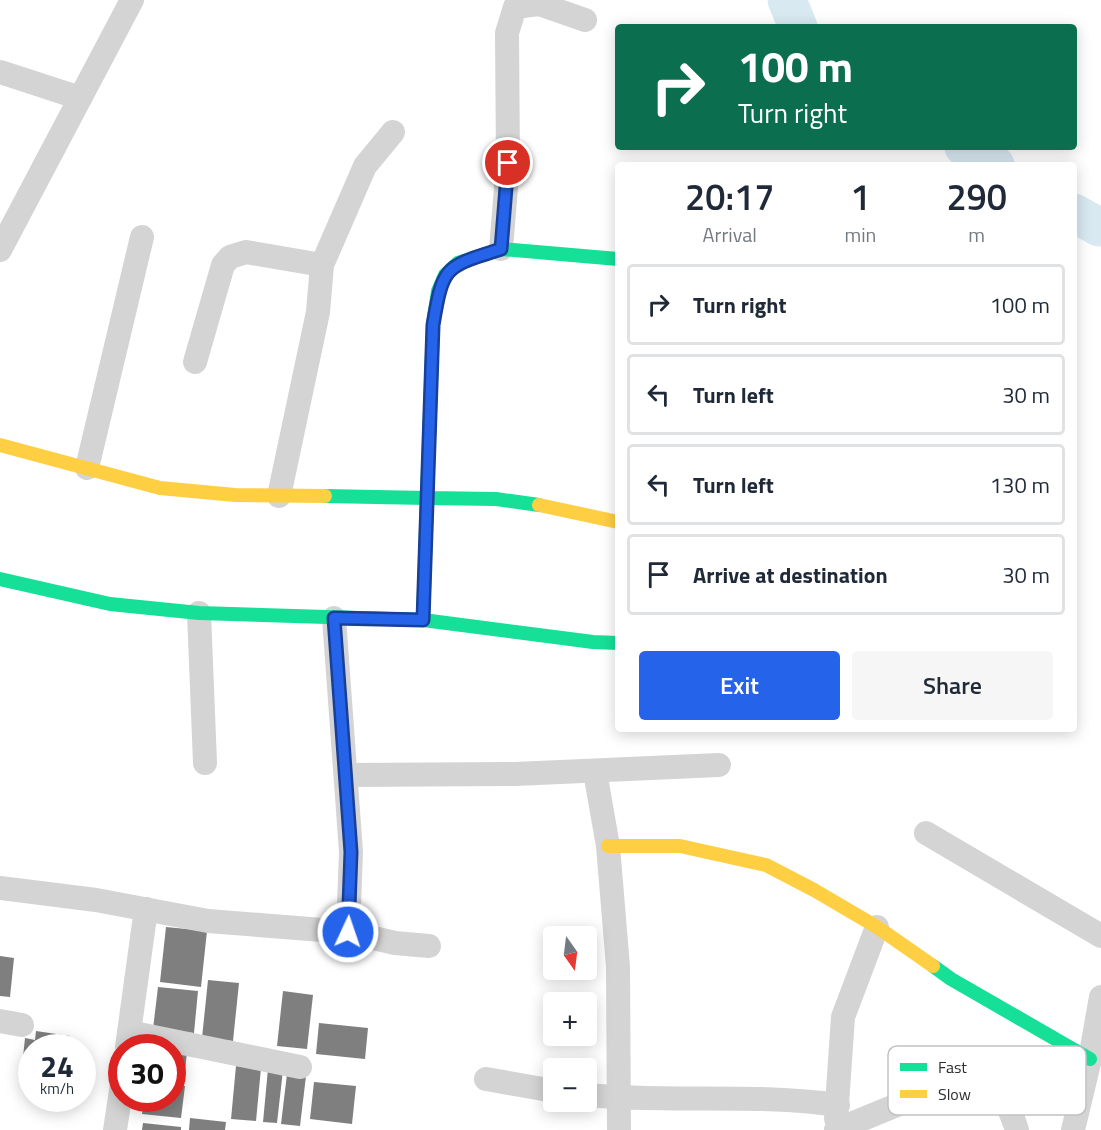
<!DOCTYPE html>
<html lang="en">
<head>
<meta charset="utf-8">
<style>
  body { margin:0; font-family:"Titillium Web",sans-serif; background:#f6f6f7; color:#1f2937; height:100vh; display:flex; flex-direction:column; font-size:22px; white-space:nowrap }
  * { box-sizing:border-box; margin:0 }
  p { font-size:20px; color:#747a83 }
  .icon { flex:none; width:33px; height:33px; fill:none; stroke:currentColor; stroke-width:2; stroke-linecap:round; stroke-linejoin:round }
  .map { position:relative; flex:1; overflow:hidden }
  .sheet { position:absolute; left:615px; top:162px; width:462px; height:570px; display:flex; flex-direction:column; background:#fff; border-radius:6px; box-shadow:0 3px 15px #0003 }
  .sheet>* { flex:none }
  .banner { position:absolute; left:615px; top:24px; width:462px; height:126px; border-radius:6px; box-shadow:0 3px 15px #0003; background:#0b6e4f; color:#fff; overflow:hidden }
  .needle { width:39px; rotate:166deg }
  .tools { position:absolute; left:543px; top:926px; display:grid; gap:12px }
  .tools a { display:grid; place-items:center; width:54px; height:54px; border-radius:6px; background:#fff; box-shadow:0 3px 15px #0003; font-size:30px }
  .speed { position:absolute; left:18px; top:1034px; display:flex; gap:12px; font-size:30px; font-weight:700; text-align:center }
  .speed>* { display:grid; place-content:center; width:78px; height:78px; border-radius:50%; background:#fff; box-shadow:0 3px 15px #0003; line-height:1 }
  .speed small { font-size:15px; font-weight:400 }
  .speed .limit { border:9px solid #d22; background:#fff; color:#111 }
  .pin { position:absolute; display:grid; place-items:center; width:51px; height:51px; color:#fff; margin:-26px; border:3px solid #fff; border-radius:50%; box-shadow:0 2px 6px #0007 }
  .me { position:absolute; width:66px; margin:-33px; rotate:3deg; stroke-linejoin:round; filter:drop-shadow(0 0 4px #0008) }
  .turn { display:flex; align-items:center; gap:21px; height:126px; padding:0 24px; font-size:27px }
  .turn .icon { width:78px; height:78px; stroke-width:2.5 }
  .turn b { display:block; font-size:42px; line-height:51px }
  .eta { display:flex; justify-content:space-evenly; align-items:center; height:102px; text-align:center }
  .eta b { font-size:36px; font-weight:600; line-height:42px }
  .button { display:flex; gap:12px; margin-top:auto; padding:12px 24px }
  .button a { flex:1; height:69px; border-radius:6px; background:#2563eb; color:#fff; font-size:24px; font-weight:600; line-height:69px; text-align:center }
  .button a+a { background:#f6f6f7; color:#1f2937 }
  ul { padding:0; list-style:none }
  li { display:flex; align-items:center; gap:18px; height:81px; margin:0 12px 9px; padding:0 12px; border:3px solid #e0e1e3; border-radius:6px }
  li div { flex:1 }
  li b { display:block; font-size:22px }
  li em { font-style:normal }
  .map>svg:first-child { display:block }
  .lines { fill:none; stroke-linecap:round; stroke-linejoin:round }
  .canal { stroke:#d8e9f2; stroke-width:22 }
  .river { stroke:#d8e9f2; stroke-width:39 }
  .building { fill:#7f7f7f }
  .street { stroke:#d4d4d4; stroke-width:24 }
  .fast { stroke:#16e098; stroke-width:14 }
  .slow { stroke:#ffcf43; stroke-width:14 }
  .route-casing { stroke:#184099; stroke-width:15 }
  .route { stroke:#2563eb; stroke-width:10 }
  .key { fill:#fff; stroke:#c1c1c1; stroke-width:1.5 }
  .key-label { font-size:16px; fill:#2f2f2f }
</style>
</head>
<body>
<div class="map">
<svg width="1101" height="1130" viewBox="0 0 1101 1130">
  <rect width="100%" height="100%" fill="#fff"/>
  <g class="lines">
    <polyline class="canal" points="1101,226 1099,227 1101,229"/>
    <g class="river">
      <polyline points="787,0 798,27"/>
      <polyline points="964,147 995,165"/>
      <polyline points="1074,213 1099,227"/>
    </g>
  </g>
  <g class="building">
    <polygon points="166,927 207,931 201,987 160,982"/>
    <polygon points="0,956 14,958 10,997 0,996"/>
    <polygon points="208,980 239,983 233,1041 202,1038"/>
    <polygon points="158,987 198,991 194,1033 153,1029"/>
    <polygon points="283,991 313,995 307,1049 277,1046"/>
    <polygon points="319,1023 368,1028 365,1059 316,1054"/>
    <polygon points="36,1031 70,1036 68,1047 32,1047 32,1057 23,1057 25,1038 35,1040"/>
    <polygon points="172,1049 187,1051 184,1082 172,1081"/>
    <polygon points="236,1066 261,1068 256,1121 231,1119"/>
    <polygon points="268,1069 283,1070 277,1123 263,1122"/>
    <polygon points="287,1074 306,1076 300,1126 281,1124"/>
    <polygon points="314,1082 356,1086 352,1124 310,1119"/>
    <polygon points="172,1085 185,1086 181,1118 142,1114 144,1098 172,1098"/>
    <polygon points="190,1118 226,1122 225,1130 189,1130"/>
    <polygon points="143,1123 181,1127 181,1130 142,1130"/>
  </g>
  <g class="lines">
    <g class="street">
      <polyline points="0,72 80,98"/>
      <polyline points="501,249 508,163 507,33 515,7 539,4 585,20"/>
      <polyline points="0,250 132,0"/>
      <polyline points="195,362 223,265 230,257 246,252 322,265"/>
      <polyline points="87,468 142,237"/>
      <polyline points="279,496 318,312 322,265 365,166 393,132"/>
      <polyline points="199,613 205,763"/>
      <polyline points="334,618 351,852 348,932"/>
      <polyline points="595,772 608,846 618,967 619,1130"/>
      <polyline points="347,775 515,774 719,765"/>
      <polyline points="926,833 1101,936"/>
      <polyline points="0,888 96,900 208,921 348,932 395,943 429,946"/>
      <polyline points="0,1021 22,1025"/>
      <polyline points="129,1032 300,1067"/>
      <polyline points="127,1047 146,909"/>
      <polyline points="486,1079 554,1091"/>
      <path d="M586 1095C670 1103 754 1093 838 1105"/>
      <polyline points="836,1119 843,1017 877,927"/>
      <polyline points="115,1130 122,1084"/>
      <path d="M836 1130 963 1078C971 1077 979 1073 987 1077 999 1083 1013 1117 1017 1130"/>
      <polyline points="1073,1130 1090,1059 1101,997"/>
    </g>
    <g class="fast">
      <polyline points="325,496 427,498 423,620"/>
      <polyline points="539,505 496,499 427,498 433,325 438,291 445,275 458,263 501,249 618,259"/>
      <polyline points="0,579 110,604 199,613 423,620 593,642 618,643"/>
      <polyline points="933,966 951,979 1090,1059"/>
    </g>
    <g class="slow">
      <polyline points="0,445 160,488 235,495 325,496"/>
      <polyline points="539,505 618,522"/>
      <polyline points="608,846 680,846 766,865 814,890 877,927 933,966"/>
    </g>
  </g>
  <g class="lines">
    <g class="route-casing">
      <path id="route" d="M348 932 351 852 334 618 423 620 433 325C443 265 445 267 501 249L508 163"/>
    </g>
    <use href="#route" class="route"/>
  </g>
  <rect x="888" y="1046" width="198" height="69" rx="9" class="key"/>
  <rect x="900" y="1063" width="27" height="8" fill="#16e098"/>
  <rect x="900" y="1090" width="27" height="8" fill="#ffcf43"/>
  <g class="key-label">
    <text x="938" y="1073">Fast</text>
    <text x="938" y="1100">Slow</text>
  </g>
</svg>
<div class="tools">
<a><svg class="needle" viewBox="-14 -14 28 28"><path d="M0-13l5 13h-10z" fill="#e53935"/><path d="M0 13l5-13h-10z" fill="#747a83"/></svg></a>
<a>+</a>
<a>−</a>
</div>
<div class="speed"><div>24<small>km/h</small></div><div class="limit">30</div></div>
<div class="pin" style="left:508px;top:163px;background:#d93025"><svg class="icon" aria-label="arrive" viewBox="0 0 24 24"><path d="M6 21V4h12l-3 4 3 4H6"/></svg></div>
<svg class="me" style="left:348px;top:932px" viewBox="-20 -20 40 40"><circle r="17" fill="#2563eb" stroke="#fff" stroke-width="3"/><path d="M0-11L8 9 0 5-8 9z" fill="#fff"/></svg>
<div class="banner">
<div class="turn"><svg class="icon" aria-label="right" viewBox="0 0 24 24"><path d="M7 20v-9h11M14 6l5 5-5 5"/></svg><div><b>100 m</b>Turn right</div></div>
</div>
<section class="sheet">
<div class="eta">
<div><b>20:17</b><p>Arrival</p></div>
<div><b>1</b><p>min</p></div>
<div><b>290</b><p>m</p></div>
</div>
<ul>
<li><svg class="icon" aria-label="right" viewBox="0 0 24 24"><path d="M7 20v-9h11M14 6l5 5-5 5"/></svg><div><b>Turn right</b></div><em>100 m</em></li>
<li><svg class="icon" aria-label="left" viewBox="0 0 24 24"><path d="M17 20v-9H6M10 6l-5 5 5 5"/></svg><div><b>Turn left</b></div><em>30 m</em></li>
<li><svg class="icon" aria-label="left" viewBox="0 0 24 24"><path d="M17 20v-9H6M10 6l-5 5 5 5"/></svg><div><b>Turn left</b></div><em>130 m</em></li>
<li><svg class="icon" aria-label="arrive" viewBox="0 0 24 24"><path d="M6 21V4h12l-3 4 3 4H6"/></svg><div><b>Arrive at destination</b></div><em>30 m</em></li>
</ul>
<div class="button"><a>Exit</a><a>Share</a></div>
</section>
</div>
</body>
</html>
